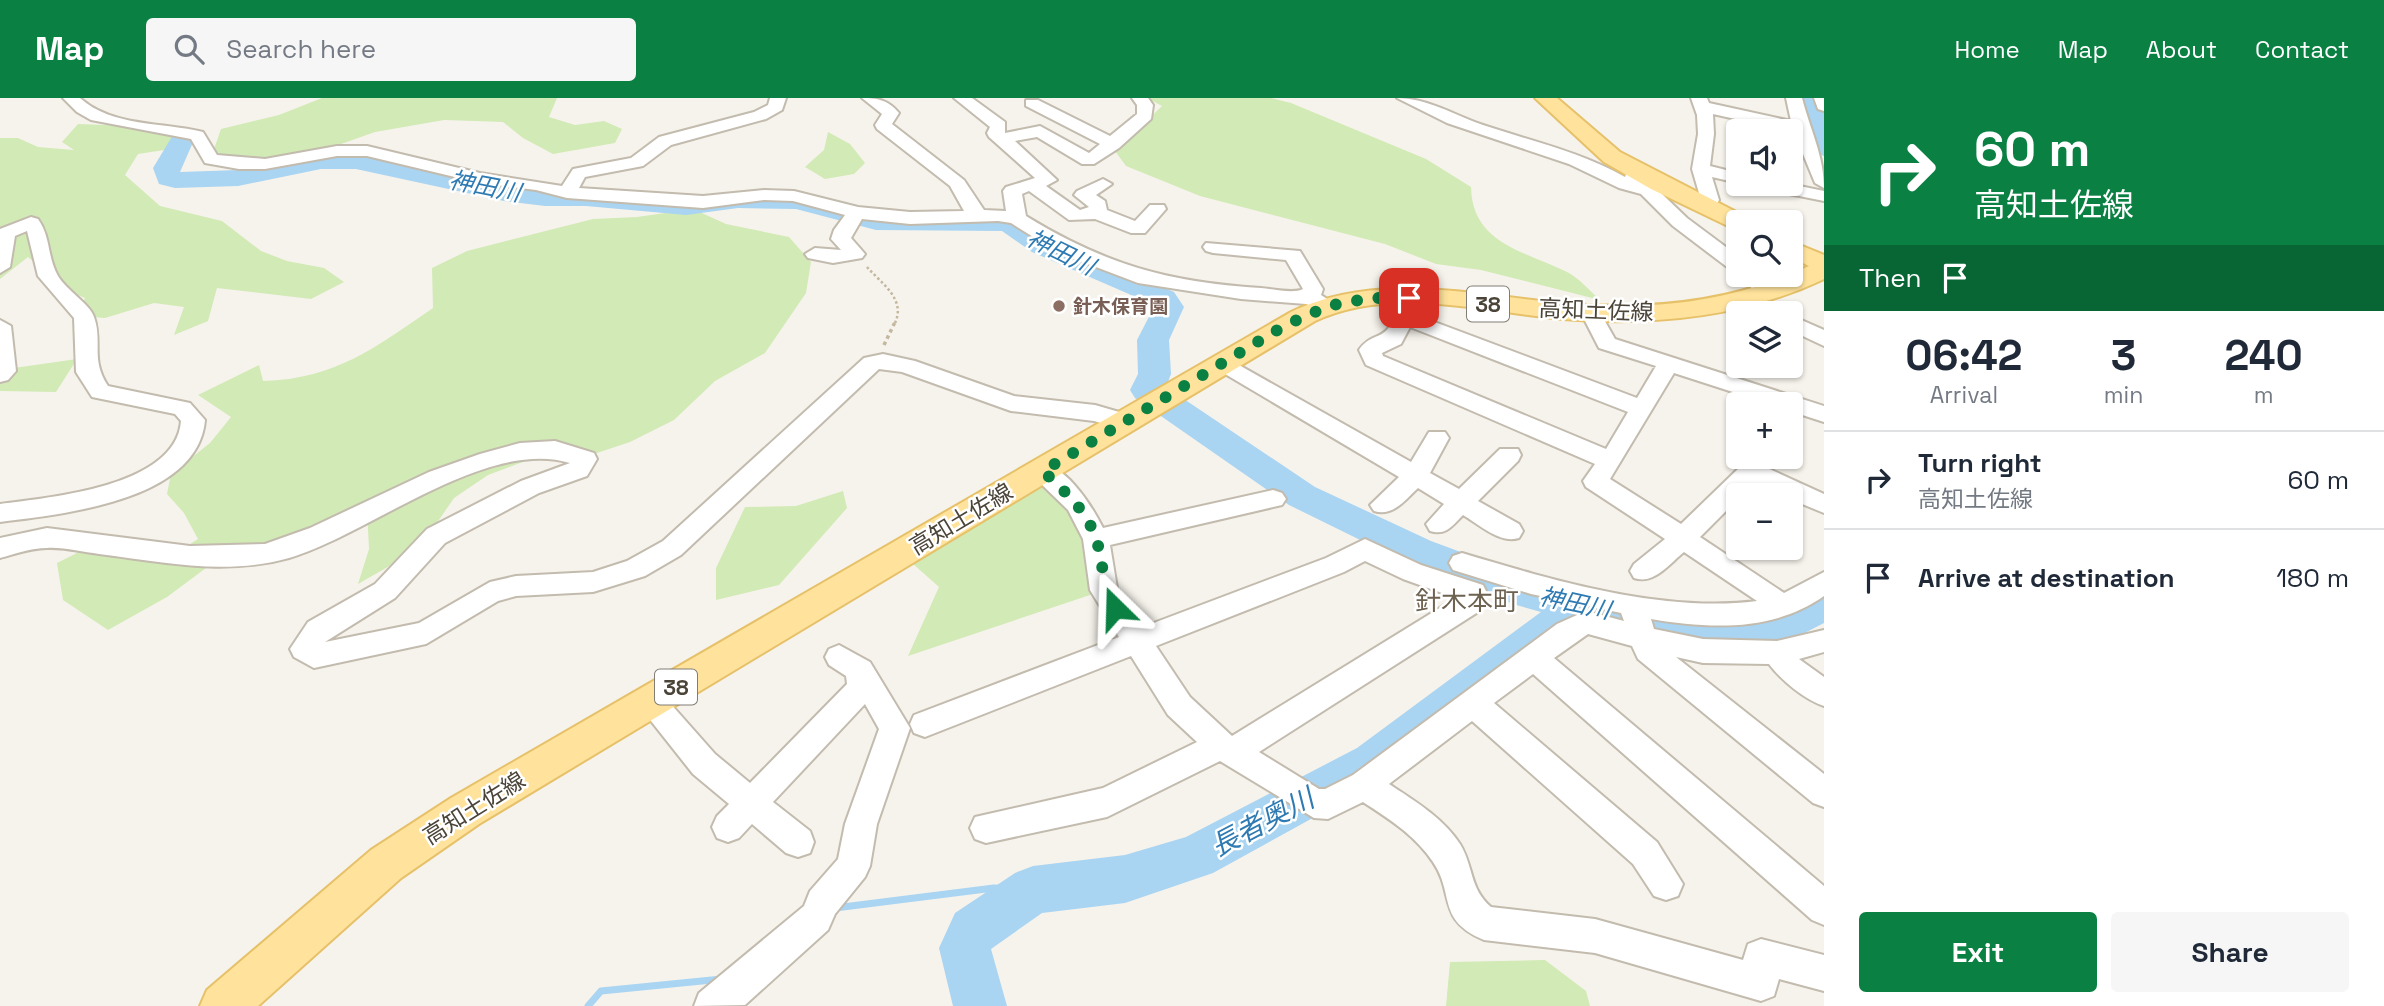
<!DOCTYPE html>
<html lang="en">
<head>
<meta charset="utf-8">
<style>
  body { margin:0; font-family:"Space Grotesk","Noto Sans JP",sans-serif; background:#f6f6f7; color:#1f2937; height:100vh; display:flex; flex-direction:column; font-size:26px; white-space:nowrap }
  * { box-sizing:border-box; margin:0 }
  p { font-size:23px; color:#747a83 }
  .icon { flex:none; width:38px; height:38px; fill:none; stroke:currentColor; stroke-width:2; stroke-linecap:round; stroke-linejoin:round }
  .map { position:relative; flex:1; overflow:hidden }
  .drawer { display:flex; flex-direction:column; background:#fff; width:560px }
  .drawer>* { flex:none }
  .banner { background:#0b8043; color:#fff; overflow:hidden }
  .tools { position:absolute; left:1726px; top:21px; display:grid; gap:14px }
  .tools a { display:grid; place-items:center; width:77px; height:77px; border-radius:7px; background:#fff; box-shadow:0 2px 5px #0004; font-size:35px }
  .pin { position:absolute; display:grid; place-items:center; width:60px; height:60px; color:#fff; margin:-30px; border-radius:14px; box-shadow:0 4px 10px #0006 }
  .me { position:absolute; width:77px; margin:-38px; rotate:338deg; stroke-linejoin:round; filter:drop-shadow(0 0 5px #0008) }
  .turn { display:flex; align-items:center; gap:24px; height:147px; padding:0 35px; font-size:32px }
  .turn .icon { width:91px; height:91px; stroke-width:2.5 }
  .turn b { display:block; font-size:49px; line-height:60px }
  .then { display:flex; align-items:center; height:66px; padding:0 35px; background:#0003; gap:14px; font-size:26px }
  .eta { display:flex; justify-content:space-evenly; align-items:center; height:119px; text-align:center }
  .eta b { font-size:42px; font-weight:700; line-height:49px }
  .action { display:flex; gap:14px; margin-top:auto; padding:14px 35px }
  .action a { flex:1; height:80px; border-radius:7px; background:#0b8043; color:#fff; font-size:28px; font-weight:700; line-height:80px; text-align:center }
  .action a+a { background:#f6f6f7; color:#1f2937 }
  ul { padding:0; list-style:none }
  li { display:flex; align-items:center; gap:21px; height:98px; padding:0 35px; border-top:2px solid #e0e1e3 }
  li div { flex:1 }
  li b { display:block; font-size:26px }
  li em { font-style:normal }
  header { display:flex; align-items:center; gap:42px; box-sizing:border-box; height:98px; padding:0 35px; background:#0b8043; color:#fff }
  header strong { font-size:33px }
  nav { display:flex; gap:38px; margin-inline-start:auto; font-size:24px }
  .search { width:490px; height:63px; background:#f6f6f7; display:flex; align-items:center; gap:18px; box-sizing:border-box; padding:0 24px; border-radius:7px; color:#747a83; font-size:26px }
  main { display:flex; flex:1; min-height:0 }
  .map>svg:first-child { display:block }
  .green { fill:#d2eab5 }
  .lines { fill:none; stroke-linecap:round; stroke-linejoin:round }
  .stream { stroke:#a9d4f2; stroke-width:7 }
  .river { fill:#a9d4f2; fill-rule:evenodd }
  .minor-casing { stroke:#c2bbae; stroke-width:4 }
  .major-casing { stroke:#e6c16a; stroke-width:4 }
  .path-far1 { stroke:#c4b79f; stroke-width:2.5; stroke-dasharray:2.5 2.5; stroke-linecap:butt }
  .path { stroke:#c4b79f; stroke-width:3.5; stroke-dasharray:3.5 3.5; stroke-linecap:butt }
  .minor { fill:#fff; fill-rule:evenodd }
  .major { fill:#ffe39c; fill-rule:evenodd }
  .route { stroke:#0b8043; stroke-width:12; stroke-dasharray:0 21.6 }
  .education-dot { fill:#8d6e63; stroke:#fff; stroke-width:2.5 }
  .labels { text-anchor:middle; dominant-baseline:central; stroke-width:5; stroke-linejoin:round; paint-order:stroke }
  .far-education-label { font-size:19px; font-weight:bold; fill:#785e54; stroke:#fff; text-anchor:start }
  .shield { fill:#fff; stroke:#817c74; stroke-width:2 }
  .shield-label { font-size:21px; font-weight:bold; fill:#4b4439 }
  .street-label { font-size:23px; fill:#4b4439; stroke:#fff }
  .water-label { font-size:24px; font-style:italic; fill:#2e7ab2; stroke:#fff }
  .quarter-label { font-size:26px; fill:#6e6250; stroke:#fff }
  .near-water-label { font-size:28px; font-style:italic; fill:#2e7ab2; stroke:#fff }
</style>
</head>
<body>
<header>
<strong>Map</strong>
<div class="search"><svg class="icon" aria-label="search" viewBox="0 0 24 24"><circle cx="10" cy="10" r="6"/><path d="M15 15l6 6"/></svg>Search here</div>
<nav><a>Home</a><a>Map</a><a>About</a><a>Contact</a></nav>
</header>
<main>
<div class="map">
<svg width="1824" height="908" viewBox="0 0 1824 908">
  <rect width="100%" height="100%" fill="#f6f3ec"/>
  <g class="green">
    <polygon points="322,0 557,0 549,19 575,27 604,23 622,31 615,45 553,56 523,40 503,24 444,22 375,34 307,58 245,63 213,54 221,31 279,17"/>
    <path d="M1147 0H1271L1291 5 1426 61 1471 89C1472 146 1525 153 1567 174 1579 180 1590 193 1600 202L1481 172 1436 166 1385 146 1200 98 1126 68 1115 53 1162 8Z"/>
    <polygon points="78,26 157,29 178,35 177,50 138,56 125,77 160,108 222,123 261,153 287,163 324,170 344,184 311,201 217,190 208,223 174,237 184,209 154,205 105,220 79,218 85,200 65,192 28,159 0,181 0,40 18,40 38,49 74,52 62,44"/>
    <polygon points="828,34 850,46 865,65 854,76 825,81 805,69 824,52"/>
    <path d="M693 111 726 126 789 139 811 164 806 195 765 255 715 283 674 322 630 344 591 357 544 356 488 377 454 400 419 451 358 486 369 451 367 410 312 444 210 467 167 499 108 532 63 502 57 465 91 448 159 466 198 441 184 415 167 396 171 376 210 345 231 319 198 297 259 267 263 283C336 281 376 249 433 210L432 170 467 153 593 121 637 119Z"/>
    <polygon points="77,261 56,294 0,293 0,272"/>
    <polygon points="1042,382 1073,409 1088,447 1093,496 908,558 939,489 912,465"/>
    <polygon points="843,393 847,410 779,487 716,502 716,470 745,409 796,408"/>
    <polygon points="1545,862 1586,893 1590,908 1446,908 1450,864"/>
  </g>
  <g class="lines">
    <g class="stream">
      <polyline points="835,810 994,790 1033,792"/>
      <polyline points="588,908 601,893 722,881"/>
    </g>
    <g class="river">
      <polygon points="1796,0 1820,0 1824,13 1824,58 1815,55 1811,50"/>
      <polygon points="182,35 191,37 194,42 180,74 238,72 321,55 356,55 504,87 545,92 586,92 686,101 738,94 797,95 877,116 1008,117 1018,119 1052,142 1174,194 1184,209 1169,242 1171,276 1166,289 1315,389 1431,443 1531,480 1673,510 1728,515 1781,511 1824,489 1824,525 1789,543 1728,549 1673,542 1593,525 1574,534 1389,678 1213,775 1125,805 1042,815 991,851 1007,908 953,908 939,850 955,815 1015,775 1033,768 1125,757 1186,739 1357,650 1541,514 1513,506 1403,463 1289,407 1135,300 1130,292 1138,276 1137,242 1154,209 1152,206 1032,154 1002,133 876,132 796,111 738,110 686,117 586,108 545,108 504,103 356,71 321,71 238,88 175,90 159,86 153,70 173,37"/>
    </g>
    <g class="minor-casing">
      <g id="minor">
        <path d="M63 0H80C112 29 163 24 203 34L217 57 265 61 337 48H367L480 75 562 88 573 71 631 60 659 39 754 14 768 7 770 0H786L782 12 766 21 671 47 643 68 585 79 579 90 703 98 764 92 794 93 858 109 910 114 964 113 950 88 877 31 875 27 882 16 862 0C878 0 888 2 899 15L892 26 964 82 984 112 1006 113 1003 93 1006 89 1035 80 989 39 987 35 990 29 954 0H972L1005 24V35L1040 28 1089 55 1100 46 1026 8V2H1038L1110 38 1137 16V7L1132 0H1148L1153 7 1151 21 1119 50 1094 66H1082L1037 39 1015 43 1057 82 1046 88 1080 112 1089 109 1074 97 1077 93 1103 81 1112 86 1096 97 1105 103 1107 112 1135 123 1150 107H1164L1166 111 1145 135H1131L1095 121 1069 122 1029 93 1022 96 1026 118C1106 167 1168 184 1261 190 1273 191 1294 196 1303 191L1286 162 1213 155 1206 153 1203 149 1206 145 1300 153 1323 191 1321 197 1338 208 1328 214 1306 206 1241 201 1138 185 1059 155 1011 125 998 123 910 126 862 121 851 140 865 156 862 160 833 165 808 160 805 156 815 150 841 152 831 141 834 132 845 117 793 103 764 102 703 110 567 100 536 92 480 85 367 58H337L265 71H239L205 65 191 41 91 22 77 14Z"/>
        <path d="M1397 0C1427 0 1454 17 1483 27 1531 43 1581 54 1625 79L1627 74H1639L1687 120 1738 158V174L1731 172 1673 128 1641 96 1619 90 1569 66 1447 25Z"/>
        <path d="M1691 0H1707L1709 5 1791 23 1786 0H1802C1810 31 1824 58 1824 90L1815 85 1794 34 1713 16 1714 36 1710 68 1738 75V85L1712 79 1719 102 1713 113H1699L1697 109 1701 102 1692 71 1698 36 1697 17Z"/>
        <polygon points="1814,0 1824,0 1824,13 1818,11"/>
        <polygon points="1757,86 1790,86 1824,93 1824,103 1760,90"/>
        <path d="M31 119 38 121C51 139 47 159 58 178 66 192 90 206 94 219 103 244 90 261 108 288L190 305 205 322C198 403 63 416 0 424V406C51 399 176 389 181 323L175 316 92 299 76 274 74 220 38 178 27 133 15 138 10 169 0 175V131Z"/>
        <polygon points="1738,177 1760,177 1779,196 1769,202 1762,200"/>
        <path d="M1407 199 1417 205 1416 217 1637 300 1656 268 1599 250 1581 215 1584 211H1598L1615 241 1824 308V324L1790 313V306H1770L1674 275 1610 381 1681 426 1740 369 1744 359H1768L1765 369 1824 396V415L1790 401V397H1782L1754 385 1738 397V401L1700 439 1784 495 1824 474V498C1773 534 1710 531 1651 521L1654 531 1703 541 1777 543 1824 532V554L1799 561 1824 579V608C1804 601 1782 583 1769 566L1703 565 1676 559 1824 676V709L1813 705 1638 561 1632 548 1588 536 1554 560 1824 788V827L1812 822 1533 576 1494 605 1657 744 1683 786 1678 798 1666 802 1654 798 1633 766 1472 623 1389 686C1415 703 1443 720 1460 746 1474 769 1469 790 1491 809L1595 821 1743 862 1748 846 1761 841 1824 857V893L1779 881 1774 898 1761 903 1595 855 1484 842C1436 822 1455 796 1433 764 1415 737 1389 721 1363 704L1328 721 1314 720 1220 663 1107 719 986 745 975 741 970 730 975 719 1103 690 1197 644 1168 617 1131 558 925 639 914 635 910 626 914 617 1119 539 1090 492 1083 441 1068 412 1034 379 1031 373 1034 367C1062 359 1092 408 1103 430L1273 392 1282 395 1286 401 1282 407 1110 447 1117 490 1143 529 1326 460 1365 441 1421 467 1483 487 1487 495 1478 514 1259 654 1319 691H1325L1353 677 1557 526 1586 513 1624 523 1621 515 1531 496 1453 472 1449 465 1453 458 1462 455C1552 482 1662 515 1757 503L1684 454C1669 466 1654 487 1634 480L1630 473 1634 466 1665 441 1586 389 1583 383 1595 366 1366 267 1359 252C1374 230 1390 248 1397 205ZM1410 229 1628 314 1606 351 1383 258 1382 255 1401 246ZM1365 463 1403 481 1456 500 1232 638 1190 599 1156 548 1344 474Z"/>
        <polygon points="1790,217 1824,232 1824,248 1790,232"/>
        <polygon points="0,222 11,228 16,273 8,282 0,284"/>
        <path d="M883 256 915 263 1014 298 1095 307 1133 318 1137 324 1133 330 1125 332 1094 323 1011 313 902 274 879 271 681 457 645 478 593 494 516 498 498 503 426 546 314 570 294 559 290 551 308 524 375 486 427 431 521 383 570 365C487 339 368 437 289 460 225 478 163 464 99 456 82 454 64 449 47 450 31 450 15 456 0 460V440L47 430 190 448 265 446 310 430 429 374 480 356 520 345 555 343 594 355 597 361 587 378 539 395 445 445 395 500 325 544 419 525 490 484 516 478 593 474 627 463 663 443 864 260Z"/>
        <path d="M1223 258 1411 364 1429 334H1445L1449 340 1430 375 1459 391 1500 351H1518L1521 357 1518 363 1478 403 1519 426 1523 433 1519 440C1500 446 1480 427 1463 417 1452 428 1446 438 1430 433L1426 426 1444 406 1418 390C1405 402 1393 419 1374 413L1370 407 1399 379 1215 270 1212 265Z"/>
        <polygon points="839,547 870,564 910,630 877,726 870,768 865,779 835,816 828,832 745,907 694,908 699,895 804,808 810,793 838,761 845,726 879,631 865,606 773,704 810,733 814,744 810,755 798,759 786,755 752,726 739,740 728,744 717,740 712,729 717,718 729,706 693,676 636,604 641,595 651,591 661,595 715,656 750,685 847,586 846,578 829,567 825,559 829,551"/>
      </g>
    </g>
    <g class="major-casing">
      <g id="major">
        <polygon points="1535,0 1557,0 1620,54 1746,119 1750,124 1738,124 1738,131 1730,129 1651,91 1604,64"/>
        <path d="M1790 143 1824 157V181C1742 220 1653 228 1563 221 1484 214 1391 187 1315 223L479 726 401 780 258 908H200L207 892 371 752 451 700 1291 214C1375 174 1470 196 1559 205 1645 213 1730 206 1809 168L1790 159Z"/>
      </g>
    </g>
    <path class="path-far1" d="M867 169C882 186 906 201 895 225"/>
    <polyline class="path" points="884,247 895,224"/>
    <use href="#minor" class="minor"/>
    <use href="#major" class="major"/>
  </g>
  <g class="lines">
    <path class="route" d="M1115 510C1100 485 1105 467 1096 441 1087 412 1064 393 1043 373L1284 228 1328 208 1371 200H1409"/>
  </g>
  <circle class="education-dot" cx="1059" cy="208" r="7"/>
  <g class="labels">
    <g class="far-education-label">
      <text x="1073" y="208">針木保育園</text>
    </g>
    <g class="shield">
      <rect x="1467" y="188.5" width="42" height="35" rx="5"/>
      <rect x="655" y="571.5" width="42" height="35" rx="5"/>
    </g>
    <g class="shield-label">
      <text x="1488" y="206">38</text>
      <text x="676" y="589">38</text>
    </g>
    <g class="street-label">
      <text transform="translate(1596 212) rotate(2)">高知土佐線</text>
      <text transform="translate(961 421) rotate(-31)">高知土佐線</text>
      <text transform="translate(474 710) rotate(-32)">高知土佐線</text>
    </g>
    <g class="water-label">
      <text transform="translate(485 88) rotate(11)">神田川</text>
      <text transform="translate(1061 154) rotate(26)">神田川</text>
      <text transform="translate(1575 505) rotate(12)">神田川</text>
    </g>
    <g class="quarter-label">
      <text x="1467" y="503">針木本町</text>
    </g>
    <g class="near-water-label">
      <text transform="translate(1262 724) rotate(-28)">長者奥川</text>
    </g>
  </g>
</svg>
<div class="tools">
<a><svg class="icon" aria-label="sound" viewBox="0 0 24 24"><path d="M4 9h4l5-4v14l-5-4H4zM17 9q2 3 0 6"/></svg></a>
<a><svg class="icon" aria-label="search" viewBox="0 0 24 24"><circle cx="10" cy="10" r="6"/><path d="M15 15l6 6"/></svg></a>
<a><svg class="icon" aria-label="layers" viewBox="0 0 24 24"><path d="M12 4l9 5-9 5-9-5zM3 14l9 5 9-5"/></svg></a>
<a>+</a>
<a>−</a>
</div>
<div class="pin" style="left:1409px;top:200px;background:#d93025"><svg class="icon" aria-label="arrive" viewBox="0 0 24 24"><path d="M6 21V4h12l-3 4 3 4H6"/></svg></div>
<svg class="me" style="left:1115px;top:510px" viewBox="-20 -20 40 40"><path d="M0-17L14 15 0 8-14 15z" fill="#0b8043" stroke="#fff" stroke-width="4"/></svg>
</div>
<section class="drawer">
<div class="banner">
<div class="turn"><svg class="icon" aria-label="right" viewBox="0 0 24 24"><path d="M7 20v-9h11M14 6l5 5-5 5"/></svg><div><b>60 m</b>高知土佐線</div></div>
<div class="then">Then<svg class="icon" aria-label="arrive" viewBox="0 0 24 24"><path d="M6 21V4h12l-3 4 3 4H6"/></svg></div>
</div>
<div class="eta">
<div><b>06:42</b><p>Arrival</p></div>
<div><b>3</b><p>min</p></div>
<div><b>240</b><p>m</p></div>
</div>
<ul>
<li><svg class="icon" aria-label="right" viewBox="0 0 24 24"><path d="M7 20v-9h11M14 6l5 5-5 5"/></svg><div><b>Turn right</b><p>高知土佐線</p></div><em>60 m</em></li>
<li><svg class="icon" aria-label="arrive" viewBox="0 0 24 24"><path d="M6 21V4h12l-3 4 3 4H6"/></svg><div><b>Arrive at destination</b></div><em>180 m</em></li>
</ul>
<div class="action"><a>Exit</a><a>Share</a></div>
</section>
</main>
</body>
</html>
